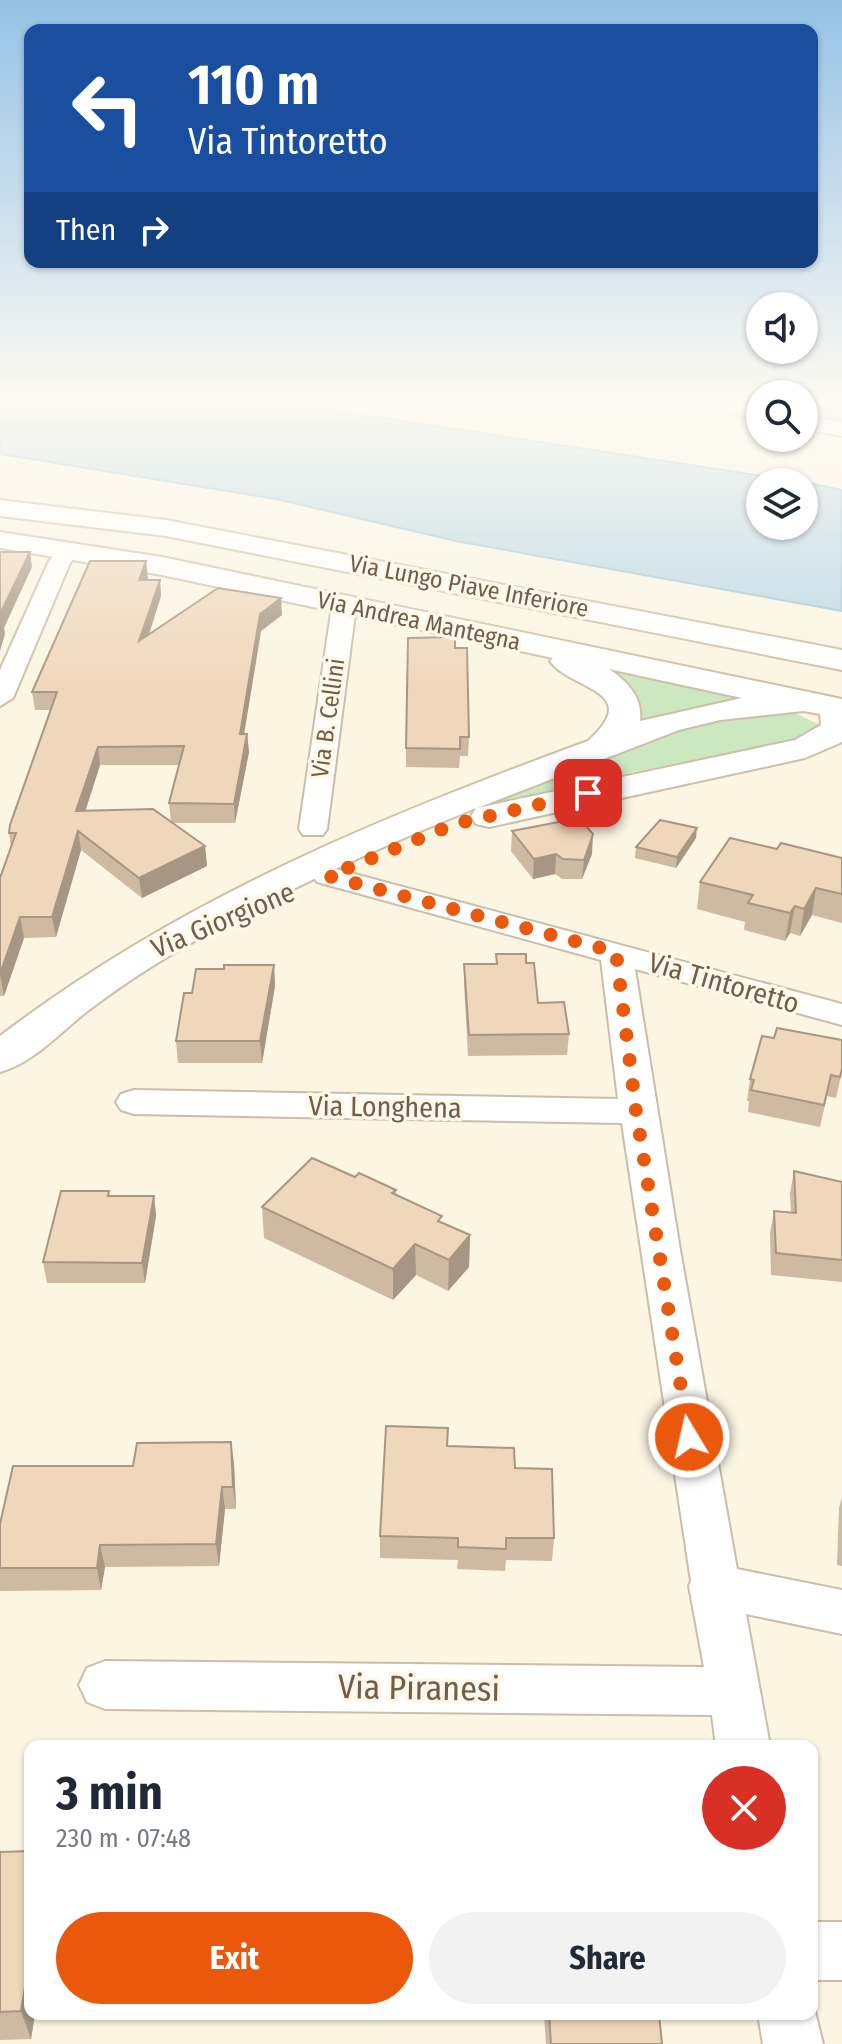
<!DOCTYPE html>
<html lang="en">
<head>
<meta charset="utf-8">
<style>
  body { margin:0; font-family:"Fira Sans Condensed",sans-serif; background:#f2f2f3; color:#1f2937; height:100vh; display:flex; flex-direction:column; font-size:30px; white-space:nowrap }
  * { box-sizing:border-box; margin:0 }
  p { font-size:26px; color:#747a83 }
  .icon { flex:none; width:44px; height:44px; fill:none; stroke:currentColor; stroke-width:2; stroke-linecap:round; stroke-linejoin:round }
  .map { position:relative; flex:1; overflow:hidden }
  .side { position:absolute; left:24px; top:1740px; width:794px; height:280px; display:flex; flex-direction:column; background:#fff; border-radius:16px; box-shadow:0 2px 6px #0004 }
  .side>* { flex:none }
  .top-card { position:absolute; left:24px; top:24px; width:794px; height:244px; border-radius:16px; box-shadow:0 2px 6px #0004; background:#1a4fa0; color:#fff; overflow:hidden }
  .buttons { position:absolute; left:746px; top:292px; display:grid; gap:16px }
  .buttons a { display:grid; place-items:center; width:72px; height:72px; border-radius:50%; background:#fff; box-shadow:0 2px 6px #0004; font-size:40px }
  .pin { position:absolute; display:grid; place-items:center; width:68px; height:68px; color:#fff; margin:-34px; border-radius:16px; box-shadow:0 4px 12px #0006 }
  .me { position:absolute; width:88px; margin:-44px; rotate:351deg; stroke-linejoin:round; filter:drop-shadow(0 0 6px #0008) }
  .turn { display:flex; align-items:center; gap:28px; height:168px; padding:0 32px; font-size:36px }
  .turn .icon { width:104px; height:104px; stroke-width:2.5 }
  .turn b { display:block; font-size:56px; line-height:68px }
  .then { display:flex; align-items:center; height:76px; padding:0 32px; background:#0003; gap:16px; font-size:30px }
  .round { display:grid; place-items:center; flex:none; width:84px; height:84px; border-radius:42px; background:#f2f2f3 }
  .head { display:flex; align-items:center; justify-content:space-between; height:136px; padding:0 32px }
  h1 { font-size:48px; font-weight:700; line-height:60px }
  .action { display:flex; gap:16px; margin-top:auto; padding:16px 32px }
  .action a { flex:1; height:92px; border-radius:48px; background:#ea580c; color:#fff; font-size:32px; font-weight:700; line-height:92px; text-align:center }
  .action a+a { background:#f2f2f3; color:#1f2937 }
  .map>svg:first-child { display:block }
  .green { fill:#cce8c1 }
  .water { fill:#b8d7e4; stroke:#9ec5d5; stroke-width:2 }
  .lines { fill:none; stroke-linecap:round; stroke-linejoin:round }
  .minor-casing { stroke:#cbbda9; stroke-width:4 }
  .tertiary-casing { stroke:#cbbda9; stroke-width:4 }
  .secondary-casing { stroke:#cfbea7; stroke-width:4 }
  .minor { fill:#fff; fill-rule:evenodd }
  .tertiary { fill:#fff; fill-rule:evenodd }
  .secondary { fill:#fff; fill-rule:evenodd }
  .wall { fill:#ceb9a1; fill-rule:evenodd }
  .shaded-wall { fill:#a79683 }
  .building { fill:#efd7bb; stroke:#a79683; stroke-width:2 }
  .route { stroke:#ea580c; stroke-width:14; stroke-dasharray:0 25.2 }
  .labels { text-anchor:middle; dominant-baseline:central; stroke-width:7; stroke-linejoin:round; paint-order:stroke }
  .far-street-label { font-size:24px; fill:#715d4a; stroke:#fef8e8 }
  .street-label { font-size:28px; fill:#715d4a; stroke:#fef8e8 }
  .near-street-label { font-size:34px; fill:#715d4a; stroke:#fef8e8 }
</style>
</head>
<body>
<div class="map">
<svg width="842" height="2044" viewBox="0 0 842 2044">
  <rect width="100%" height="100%" fill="#fbf5e2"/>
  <g class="green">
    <polygon points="804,403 842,405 842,426 804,419"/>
    <polygon points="588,661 757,697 712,704 630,729"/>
    <polygon points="775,711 794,713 821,725 811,736 782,743 593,780 482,807 693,721"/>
  </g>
  <polygon class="water" points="0,403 285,403 802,482 760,482 760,526 804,526 804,482 842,490 842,611 456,541 276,499 0,454"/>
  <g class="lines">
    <g class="minor-casing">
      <g id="minor">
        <polygon points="72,543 83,549 70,563 13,698 0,706 0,670 49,561 64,544"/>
        <polygon points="344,599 356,606 327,829 323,835 303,835 299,829 332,606"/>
        <polygon points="328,867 842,1004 842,1025 635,969 680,1250 737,1569 842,1590 842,1634 746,1614 770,1746 716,1746 712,1715 105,1709 87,1702 79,1685 87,1668 105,1661 704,1667 689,1586 691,1581 622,1123 134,1114 121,1110 116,1102 121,1094 134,1090 618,1099 601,960 317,882 313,876 317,870"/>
        <rect x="812" y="1922" width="30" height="58"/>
        <polygon points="812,1999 823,2044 763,2044 758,2014 812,2014"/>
      </g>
    </g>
    <g class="tertiary-casing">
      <g id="tertiary">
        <polygon points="705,403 760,406 760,420 708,408"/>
        <polygon points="804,415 842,422 842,436 804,429"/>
      </g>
    </g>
    <g class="secondary-casing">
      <g id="secondary">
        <polygon points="0,500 166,520 842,650 842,670 166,536 0,516"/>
        <path d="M0 532 162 557 842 699V742L805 758 489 827 476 824 471 816 476 808C370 851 267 898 169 956 142 972 114 991 89 1010 61 1031 34 1063 0 1072V1036C180 899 378 818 588 741 645 690 570 690 550 661L553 658 162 575 0 548ZM609 669 742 698 640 721C643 698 628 682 609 669ZM803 711 820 714 821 725 795 740 477 808 679 730 720 720Z"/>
      </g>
    </g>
    <use href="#minor" class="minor"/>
    <use href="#tertiary" class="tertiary"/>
    <use href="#secondary" class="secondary"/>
  </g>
  <g class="wall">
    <path d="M146 561 147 580H160L161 596 149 634 282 615 261 631 244 734H247L249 752 235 823H172L205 846 207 866 142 898 81 850 56 937 24 938 4 996H0V878L11 847 9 833 50 710H35L32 692ZM100 765H179L169 803 171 822 85 811Z"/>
    <polygon points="455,648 469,737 468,756 460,756 459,768 406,767 406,748"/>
    <polygon points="512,831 592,854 582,879 562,879 555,874 533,879 511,851"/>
    <polygon points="696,838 676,868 635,858 636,847"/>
    <polygon points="777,849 842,858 842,923 812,915 800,936 790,933 785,941 744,930 745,922 697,909 700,882"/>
    <polygon points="496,954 526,963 538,1003 569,1034 567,1055 468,1056 464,984 464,964 496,964"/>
    <polygon points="274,965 275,986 262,1063 178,1063 176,1041 192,993 224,969"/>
    <polygon points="842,1071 836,1098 827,1096 820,1127 748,1112 749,1101 747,1101 750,1079"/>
    <polygon points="794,1171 842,1182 842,1282 771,1275 770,1233 774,1211 791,1213 790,1193"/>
    <polygon points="355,1177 396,1190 396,1195 442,1223 470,1235 469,1267 448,1291 416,1275 393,1300 264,1238 262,1207"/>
    <polygon points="110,1196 154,1196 156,1216 145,1283 47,1283 43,1262"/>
    <polygon points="231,1442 234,1464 236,1509 225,1509 219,1566 105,1567 101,1590 0,1591 0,1524 133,1466"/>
    <polygon points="448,1446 515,1468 554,1538 552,1561 506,1560 505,1571 457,1569 458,1560 380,1558 380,1536"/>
    <polygon points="842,1497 842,1566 837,1565 839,1508"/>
    <polygon points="0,1852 30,2014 35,2014 31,2039 0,2040"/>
    <polygon points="544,2014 659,2014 662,2044 546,2044"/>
  </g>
  <g class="shaded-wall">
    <polygon points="30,552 32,567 4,628 5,634 0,651 0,614"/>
    <polygon points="146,561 148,578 141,596 139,580"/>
    <polygon points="160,580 161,596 141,659 139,641"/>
    <polygon points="281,598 282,615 261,631 241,752 240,734 260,614"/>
    <polygon points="247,734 249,752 235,823 234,804"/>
    <polygon points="98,747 100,765 79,831 76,811"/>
    <polygon points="697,828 696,838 676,868 677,857"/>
    <polygon points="78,831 81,850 56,937 52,917"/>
    <polygon points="593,834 592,854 582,879 584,860"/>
    <polygon points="205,846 207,866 142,898 139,878"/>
    <polygon points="556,854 555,874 533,879 534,859"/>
    <polygon points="816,888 812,915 800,936 804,909"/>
    <polygon points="795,906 790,933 785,941 790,913"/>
    <polygon points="20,917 24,938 4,996 0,974"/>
    <polygon points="274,965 275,986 262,1063 260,1041"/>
    <polygon points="154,1196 156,1216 145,1283 142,1263"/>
    <polygon points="470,1235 469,1267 448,1291 449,1260"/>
    <polygon points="415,1244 416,1275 393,1300 393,1269"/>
    <polygon points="231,1442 234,1464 236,1509 233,1487"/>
    <polygon points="222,1487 225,1509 219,1566 216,1544"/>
    <polygon points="100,1545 105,1567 101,1590 97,1568"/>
    <polygon points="30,1957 30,2014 35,2014 31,2039 21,2011"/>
  </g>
  <g class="building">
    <polygon points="0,552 30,552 0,614"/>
    <polygon points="90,561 146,561 139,580 160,580 139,641 218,588 281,598 260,614 240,734 247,734 234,804 169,803 184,746 98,747 76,811 153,809 205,846 139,878 78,831 52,917 20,917 0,974 0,878 16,833 9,833 10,825 57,692 32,692"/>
    <polygon points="455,637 455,648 467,648 469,737 460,737 460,749 406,748 408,638"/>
    <polygon points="579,818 593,834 584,860 563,859 556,854 534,859 512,831"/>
    <polygon points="660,820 697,828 677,857 636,847"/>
    <polygon points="730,838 777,849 781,843 842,858 842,894 816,888 804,909 795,906 790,913 748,903 753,895 700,882"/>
    <polygon points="496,954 526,954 526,963 534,963 538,1003 564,1002 569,1034 469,1035 464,964 497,964"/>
    <polygon points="224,965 274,965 260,1041 176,1041 184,993 192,993 196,969 224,969"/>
    <polygon points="777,1028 842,1040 842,1069 840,1077 831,1075 824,1105 751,1090 754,1080 750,1079 762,1036 774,1038"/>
    <polygon points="312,1158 355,1177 359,1173 396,1190 392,1193 442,1216 438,1221 470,1235 449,1260 415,1244 393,1269 262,1207"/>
    <polygon points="794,1171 842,1182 842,1260 776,1253 774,1211 796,1213"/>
    <polygon points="61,1191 109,1191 108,1196 154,1196 142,1263 43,1262"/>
    <polygon points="386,1426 448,1428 447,1446 514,1448 515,1468 552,1469 554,1538 506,1538 506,1549 458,1547 458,1538 380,1536"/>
    <polygon points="231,1442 233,1487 222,1487 216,1544 100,1545 97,1568 0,1568 0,1524 13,1466 133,1466 137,1443"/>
    <polygon points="30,1851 30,1957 21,2011 0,2012 0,1852"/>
    <polygon points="549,2014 659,2014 662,2044 551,2044"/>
  </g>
  <linearGradient id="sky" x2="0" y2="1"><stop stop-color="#95c2e6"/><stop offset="0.58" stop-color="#fdfaf2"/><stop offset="1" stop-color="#fdfaf2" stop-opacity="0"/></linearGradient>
  <rect width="842" height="689" fill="url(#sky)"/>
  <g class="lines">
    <polyline class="route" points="588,793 455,824 328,876 616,952 636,1111 689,1437"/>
  </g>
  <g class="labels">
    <g class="far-street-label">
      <text transform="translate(469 586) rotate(11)">Via Lungo Piave Inferiore</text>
      <text transform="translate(419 621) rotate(12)">Via Andrea Mantegna</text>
      <text transform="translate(328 718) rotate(-82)">Via B. Cellini</text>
    </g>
    <g class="street-label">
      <text transform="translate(223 920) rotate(-23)">Via Giorgione</text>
      <text transform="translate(724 983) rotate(16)">Via Tintoretto</text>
      <text transform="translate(385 1107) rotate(1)">Via Longhena</text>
    </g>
    <g class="near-street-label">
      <text transform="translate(419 1688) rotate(1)">Via Piranesi</text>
    </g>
  </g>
</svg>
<div class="buttons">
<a><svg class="icon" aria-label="sound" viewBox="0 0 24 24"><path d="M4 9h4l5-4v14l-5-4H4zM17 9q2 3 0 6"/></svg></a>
<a><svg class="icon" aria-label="search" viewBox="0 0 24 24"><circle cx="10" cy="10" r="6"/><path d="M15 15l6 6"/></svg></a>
<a><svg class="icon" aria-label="layers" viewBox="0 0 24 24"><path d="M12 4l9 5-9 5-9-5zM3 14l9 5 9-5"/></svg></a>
</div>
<div class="pin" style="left:588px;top:793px;background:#d93025"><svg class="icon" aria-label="arrive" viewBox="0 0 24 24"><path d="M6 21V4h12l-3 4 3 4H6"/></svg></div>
<svg class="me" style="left:689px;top:1437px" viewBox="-20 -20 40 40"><circle r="17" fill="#ea580c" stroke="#fff" stroke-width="3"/><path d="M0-11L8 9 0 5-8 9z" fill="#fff"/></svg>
<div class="top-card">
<div class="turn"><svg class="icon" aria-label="left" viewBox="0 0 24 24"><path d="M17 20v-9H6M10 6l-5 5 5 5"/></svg><div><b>110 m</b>Via Tintoretto</div></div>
<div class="then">Then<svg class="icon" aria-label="right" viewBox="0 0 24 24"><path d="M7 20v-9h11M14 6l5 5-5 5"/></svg></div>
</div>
<section class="side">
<div class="head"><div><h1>3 min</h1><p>230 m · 07:48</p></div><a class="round" style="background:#d93025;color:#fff"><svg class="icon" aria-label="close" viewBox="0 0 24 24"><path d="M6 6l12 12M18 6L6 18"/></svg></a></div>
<div class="action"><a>Exit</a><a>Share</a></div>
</section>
</div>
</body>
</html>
